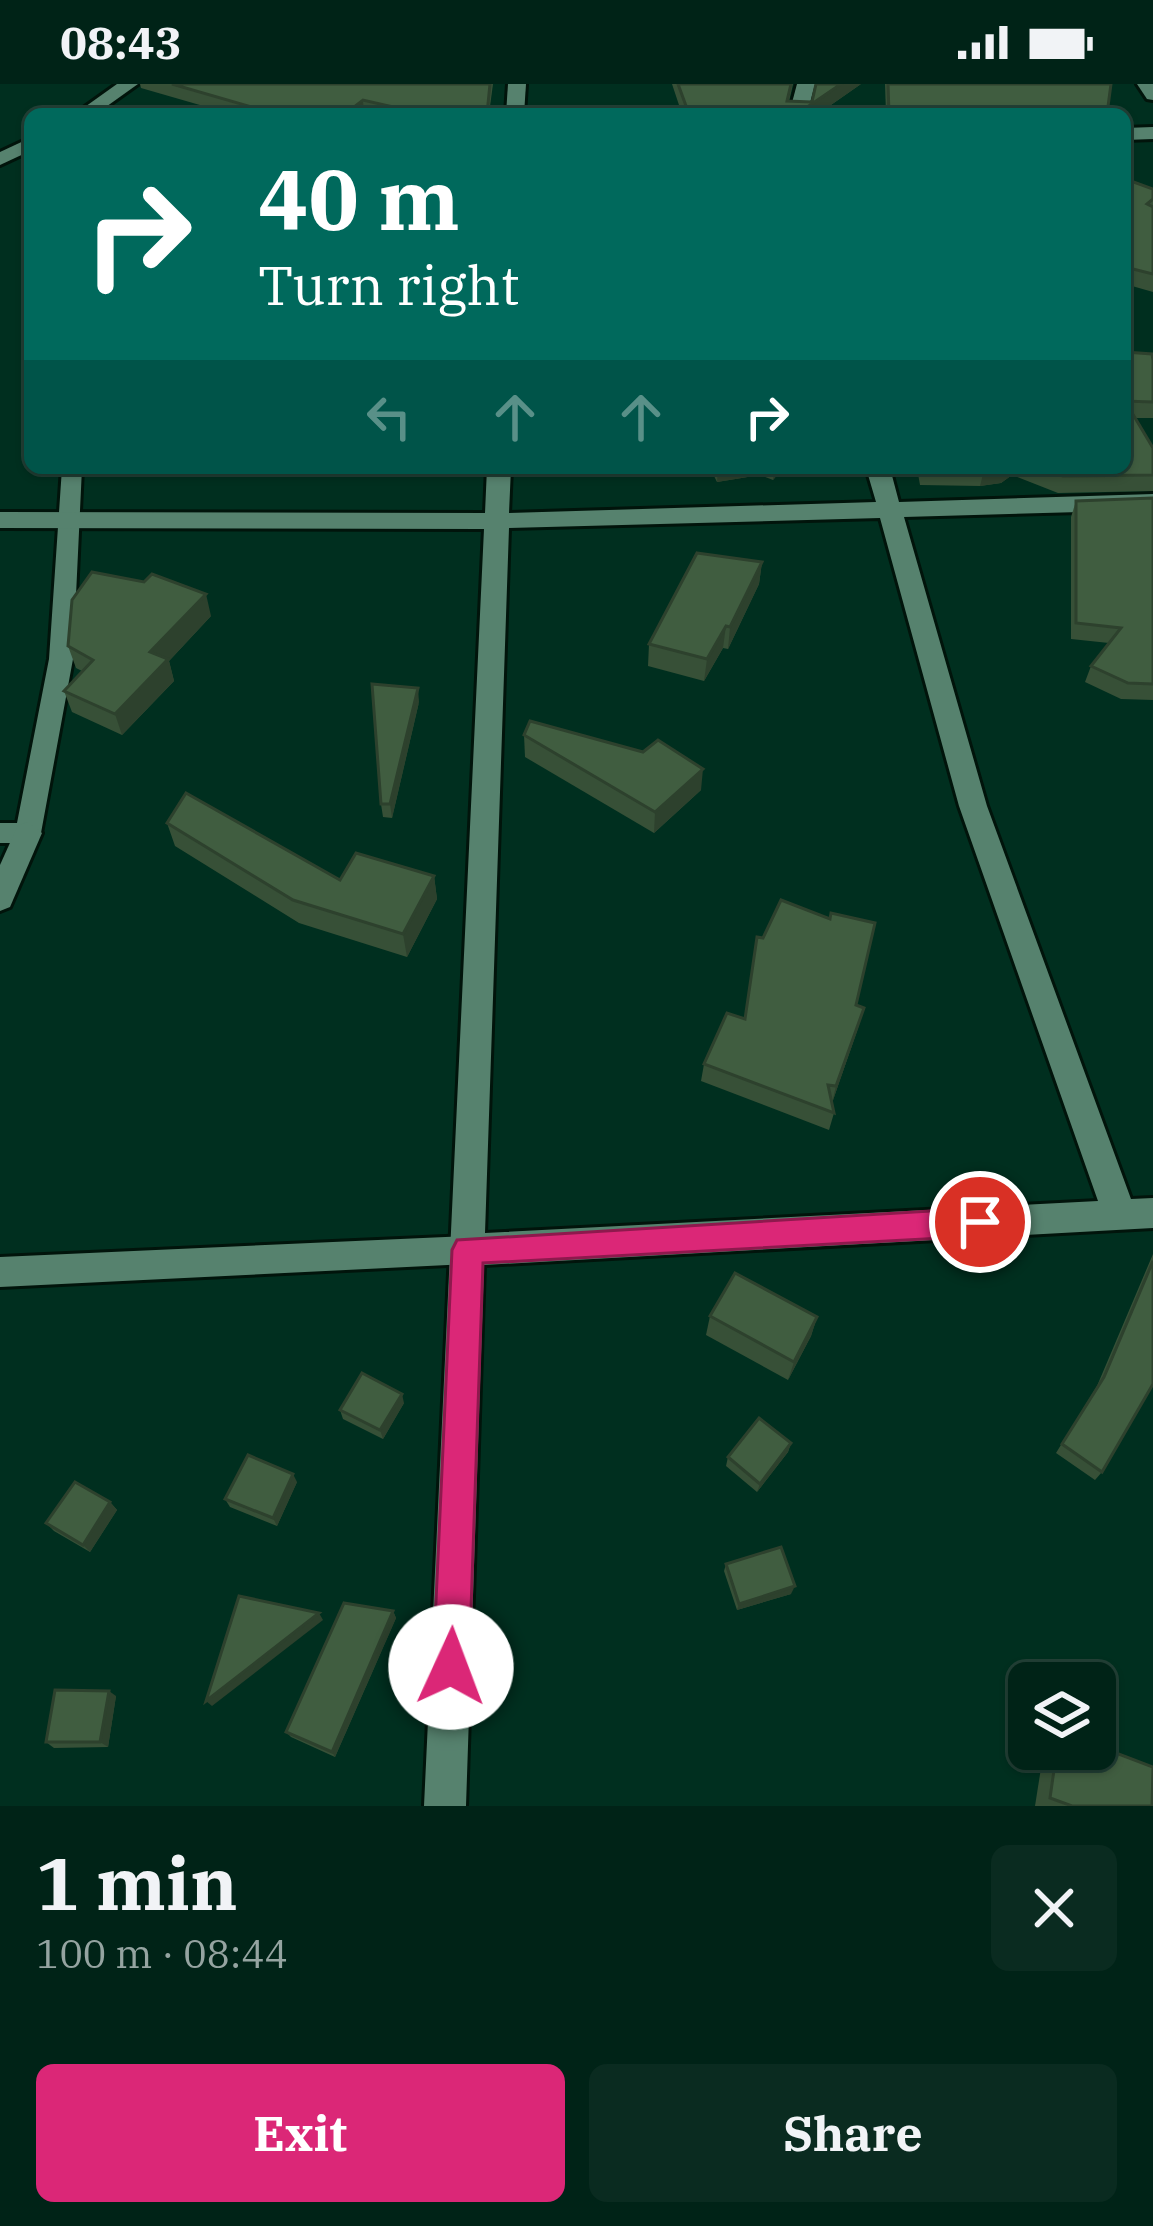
<!DOCTYPE html>
<html lang="en">
<head>
<meta charset="utf-8">
<style>
  body { margin:0; font-family:"IBM Plex Serif",serif; background:#0a2b20; color:#f1f3f6; height:100vh; display:flex; flex-direction:column; font-size:45px; white-space:nowrap }
  * { box-sizing:border-box; margin:0 }
  p { font-size:39px; color:#95a4a1 }
  .icon { flex:none; width:66px; height:66px; fill:none; stroke:currentColor; stroke-width:2; stroke-linecap:round; stroke-linejoin:round }
  .map { position:relative; height:1722px; overflow:hidden }
  .side { display:flex; flex-direction:column; background:#002317; flex:1 }
  .side>* { flex:none }
  .top-card { position:absolute; left:24px; top:24px; width:1107px; height:366px; border-radius:18px; box-shadow:0 3px 9px #0004,0 0 0 3px #224036; background:#00695c; color:#fff; overflow:hidden }
  .fabs { position:absolute; left:1008px; top:1578px; display:grid; gap:24px }
  .fabs a { display:grid; place-items:center; width:108px; height:108px; border-radius:18px; background:#002317; box-shadow:0 3px 9px #0004,0 0 0 3px #224036; font-size:60px }
  .pin { position:absolute; display:grid; place-items:center; width:102px; height:102px; color:#fff; margin:-51px; border:6px solid #fff; border-radius:50%; box-shadow:0 3px 12px #0007 }
  .me { position:absolute; width:132px; margin:-66px; rotate:2deg; stroke-linejoin:round; filter:drop-shadow(0 0 9px #0008) }
  .turn { display:flex; align-items:center; gap:42px; height:252px; padding:0 36px; font-size:54px }
  .turn .icon { width:156px; height:156px; stroke-width:2.5 }
  .turn b { display:block; font-size:84px; line-height:102px }
  .lanes { display:flex; align-items:center; height:114px; padding:0 36px; background:#0003; justify-content:center; gap:60px; direction:ltr }
  .lanes .off { opacity:.35 }
  .round { display:grid; place-items:center; flex:none; width:126px; height:126px; border-radius:18px; background:#0a2b20 }
  .headline { display:flex; align-items:center; justify-content:space-between; height:204px; padding:0 36px }
  h1 { font-size:72px; font-weight:700; line-height:90px }
  .cta { display:flex; gap:24px; margin-top:auto; padding:24px 36px }
  .cta a { flex:1; height:138px; border-radius:18px; background:#db2777; color:#fff; font-size:48px; font-weight:700; line-height:138px; text-align:center }
  .cta a+a { background:#0a2b20; color:#f1f3f6 }
  .status { display:flex; justify-content:space-between; align-items:center; height:84px; padding:0 60px; background:#002317; direction:ltr }
  .status svg { height:33px; fill:currentColor }
  .map>svg:first-child { display:block }
  .lines { fill:none; stroke-linecap:round; stroke-linejoin:round }
  .lane-casing { stroke:#01140b; stroke-width:6 }
  .street-casing { stroke:#01140b; stroke-width:6 }
  .lane { fill:#56826e; fill-rule:evenodd }
  .street { fill:#56826e; fill-rule:evenodd }
  .wall { fill:#375037 }
  .shaded-wall { fill:#2d412d }
  .building { fill:#405d40; stroke:#2d412d; stroke-width:3 }
  .route { fill:#db2777; stroke:#8e194d; stroke-width:3 }
</style>
</head>
<body>
<div class="status"><b>08:43</b><svg viewBox="0 0 49 12"><path d="M0 12V9h3v3zM5 12V6h3v6zM10 12V3h3v9zM15 12V0h3v12zM26 1h20v11H26zM47 4h2v5h-2z"/></svg></div>
<div class="map">
<svg width="1153" height="1722" viewBox="0 0 1153 1722">
  <rect width="100%" height="100%" fill="#002f1f"/>
  <g class="lines">
    <g class="lane-casing">
      <g id="lane">
        <polygon points="62,384 82,384 73,575 41,749 28,759 0,759 0,739 17,739 49,575"/>
        <polygon points="468,1152 479,1156 483,1166 479,1176 468,1180 0,1203 0,1173"/>
      </g>
    </g>
    <g class="street-casing">
      <g id="street">
        <polygon points="117,0 138,0 96,30 75,30"/>
        <polygon points="508,0 526,0 524,30 506,30"/>
        <polygon points="797,0 815,0 807,30 789,30"/>
        <polygon points="1137,0 1153,0 1153,16 1147,15"/>
        <polygon points="1153,43 1153,55 1125,56 1125,44"/>
        <polygon points="30,54 30,67 0,81 0,68"/>
        <path d="M487 384H511L509 429 876 418 866 384H890L899 418 1153 410V426L904 433 987 722 1131 1115 1153 1114V1144L484 1181 466 1722H424L484 445 0 444V428L485 429ZM880 434 959 722 1098 1117 485 1149 509 444Z"/>
        <polygon points="28,738 42,749 10,823 0,827 0,781 18,741"/>
      </g>
    </g>
    <use href="#lane" class="lane"/>
    <use href="#street" class="street"/>
  </g>
  <g class="wall">
    <polygon points="140,0 493,0 489,30 231,30 141,4"/>
    <polygon points="672,0 793,0 789,17 812,18 861,0 818,30 682,30"/>
    <polygon points="885,0 1111,0 1107,30 886,30"/>
    <polygon points="1125,91 1128,96 1153,105 1153,208 1125,200"/>
    <polygon points="1125,268 1153,276 1153,334 1135,334 1153,364 1153,407 1058,409 1012,391 1001,399 980,402 920,401 917,384 1125,384"/>
    <polygon points="710,384 783,384 773,396 760,391 717,398"/>
    <polygon points="1153,414 1153,616 1121,615 1085,598 1091,582 1109,559 1071,555 1071,433 1076,417"/>
    <polygon points="762,478 759,500 728,565 723,564 704,597 648,582 649,560"/>
    <polygon points="211,532 169,577 174,597 122,651 72,628 64,607 82,587 76,584 68,562"/>
    <polygon points="419,618 392,734 383,733 381,720"/>
    <polygon points="524,651 701,706 654,749 525,673"/>
    <polygon points="167,739 340,796 434,792 437,815 407,873 299,839 175,762"/>
    <polygon points="856,921 859,941 832,1019 834,1029 829,1046 701,997 704,980 745,935"/>
    <polygon points="1153,1170 1153,1300 1102,1388 1095,1396 1056,1369 1097,1302"/>
    <polygon points="710,1232 817,1233 811,1252 788,1296 706,1251"/>
    <polygon points="404,1319 383,1355 343,1335 340,1326"/>
    <polygon points="791,1359 788,1368 757,1408 726,1382 728,1373"/>
    <polygon points="297,1398 277,1442 230,1423 225,1415"/>
    <polygon points="110,1418 117,1426 90,1468 54,1447 46,1439"/>
    <polygon points="726,1480 791,1510 737,1526 724,1487"/>
    <polygon points="393,1527 396,1534 335,1673 291,1653 286,1648"/>
    <polygon points="116,1612 108,1663 54,1664 46,1658"/>
    <polygon points="1044,1665 1095,1665 1152,1722 1035,1722"/>
  </g>
  <g class="shaded-wall">
    <polygon points="841,0 861,0 818,30 797,30"/>
    <polygon points="363,16 364,30 345,30"/>
    <polygon points="718,384 761,384 760,391 717,398"/>
    <polygon points="774,384 783,384 773,396"/>
    <polygon points="997,384 1014,384 1012,391 1001,399 980,402 984,386"/>
    <polygon points="762,478 759,500 728,565 730,543"/>
    <polygon points="206,510 211,532 169,577 174,597 122,651 115,630 150,568"/>
    <polygon points="726,542 723,564 704,597 707,575"/>
    <polygon points="418,604 419,618 392,734 390,720"/>
    <polygon points="703,685 701,706 654,749 655,728"/>
    <polygon points="434,792 437,815 407,873 403,850"/>
    <polygon points="864,924 859,941 832,1019 836,1002"/>
    <polygon points="817,1233 811,1252 788,1296 794,1278"/>
    <polygon points="402,1310 404,1319 383,1355 380,1346"/>
    <polygon points="791,1359 788,1368 757,1408 760,1400"/>
    <polygon points="293,1390 297,1398 277,1442 273,1434"/>
    <polygon points="110,1418 117,1426 90,1468 83,1461"/>
    <polygon points="795,1502 791,1510 737,1526 739,1520"/>
    <polygon points="393,1527 396,1534 335,1673 332,1668"/>
    <polygon points="319,1529 323,1536 212,1622 206,1617"/>
    <polygon points="109,1607 116,1612 108,1663 100,1658"/>
  </g>
  <g class="building">
    <polygon points="172,0 490,0 487,30 424,30 363,16 345,30 276,30"/>
    <polygon points="678,0 791,0 787,17 812,18 816,0 841,0 797,30 689,30"/>
    <polygon points="888,0 1111,0 1107,30 889,30"/>
    <polygon points="1125,91 1128,96 1153,105 1153,115 1147,120 1153,123 1153,190 1125,183"/>
    <polygon points="1125,268 1152,270 1153,276 1153,318 1125,317 1153,364 1153,391 1063,392 1041,384 1125,384"/>
    <polygon points="923,384 997,384 984,386"/>
    <polygon points="1153,414 1153,600 1128,599 1091,582 1121,544 1076,539 1076,417"/>
    <polygon points="697,469 762,478 730,543 726,542 707,575 649,560"/>
    <polygon points="92,488 144,498 152,490 206,510 150,568 168,575 115,630 64,607 93,576 68,562 72,516"/>
    <polygon points="372,600 418,604 390,720 381,720"/>
    <polygon points="530,637 643,668 658,656 703,685 655,728 524,651"/>
    <polygon points="186,709 340,796 356,769 434,792 403,850 293,816 167,739"/>
    <polygon points="781,816 830,835 831,829 875,839 856,921 864,924 836,1002 828,1001 834,1029 704,980 727,929 745,935 757,853 763,854"/>
    <polygon points="1153,1177 1153,1300 1102,1388 1062,1360 1104,1293"/>
    <polygon points="735,1189 817,1233 794,1278 710,1232"/>
    <polygon points="362,1289 402,1310 380,1346 340,1326"/>
    <polygon points="759,1334 791,1359 760,1400 728,1373"/>
    <polygon points="248,1371 293,1390 273,1434 225,1415"/>
    <polygon points="75,1398 110,1418 83,1461 46,1439"/>
    <polygon points="781,1463 795,1502 739,1520 726,1480"/>
    <polygon points="239,1512 319,1529 206,1617"/>
    <polygon points="344,1519 393,1527 332,1668 286,1648"/>
    <polygon points="55,1606 109,1607 100,1658 46,1658"/>
    <polygon points="1095,1661 1153,1683 1152,1722 1072,1722 1050,1714 1057,1665 1095,1665"/>
  </g>
  <polygon class="route" points="980,1124 991,1128 996,1138 991,1148 980,1152 483,1179 469,1583 464,1596 451,1601 438,1596 433,1583 452,1166 457,1156"/>
</svg>
<div class="fabs">
<a><svg class="icon" aria-label="layers" viewBox="0 0 24 24"><path d="M12 4l9 5-9 5-9-5zM3 14l9 5 9-5"/></svg></a>
</div>
<div class="pin" style="left:980px;top:1138px;background:#d93025"><svg class="icon" aria-label="arrive" viewBox="0 0 24 24"><path d="M6 21V4h12l-3 4 3 4H6"/></svg></div>
<svg class="me" style="left:451px;top:1583px" viewBox="-20 -20 40 40"><circle r="19" fill="#fff"/><path d="M0-13L10 11 0 6-10 11z" fill="#db2777"/></svg>
<div class="top-card">
<div class="turn"><svg class="icon" aria-label="right" viewBox="0 0 24 24"><path d="M7 20v-9h11M14 6l5 5-5 5"/></svg><div><b>40 m</b>Turn right</div></div>
<div class="lanes"><svg class="icon off" aria-label="left" viewBox="0 0 24 24"><path d="M17 20v-9H6M10 6l-5 5 5 5"/></svg><svg class="icon off" aria-label="ahead" viewBox="0 0 24 24"><path d="M12 20V5M6 11l6-6 6 6"/></svg><svg class="icon off" aria-label="ahead" viewBox="0 0 24 24"><path d="M12 20V5M6 11l6-6 6 6"/></svg><svg class="icon" aria-label="right" viewBox="0 0 24 24"><path d="M7 20v-9h11M14 6l5 5-5 5"/></svg></div>
</div>
</div>
<section class="side">
<div class="headline"><div><h1>1 min</h1><p>100 m · 08:44</p></div><a class="round"><svg class="icon" aria-label="close" viewBox="0 0 24 24"><path d="M6 6l12 12M18 6L6 18"/></svg></a></div>
<div class="cta"><a>Exit</a><a>Share</a></div>
</section>
</body>
</html>
